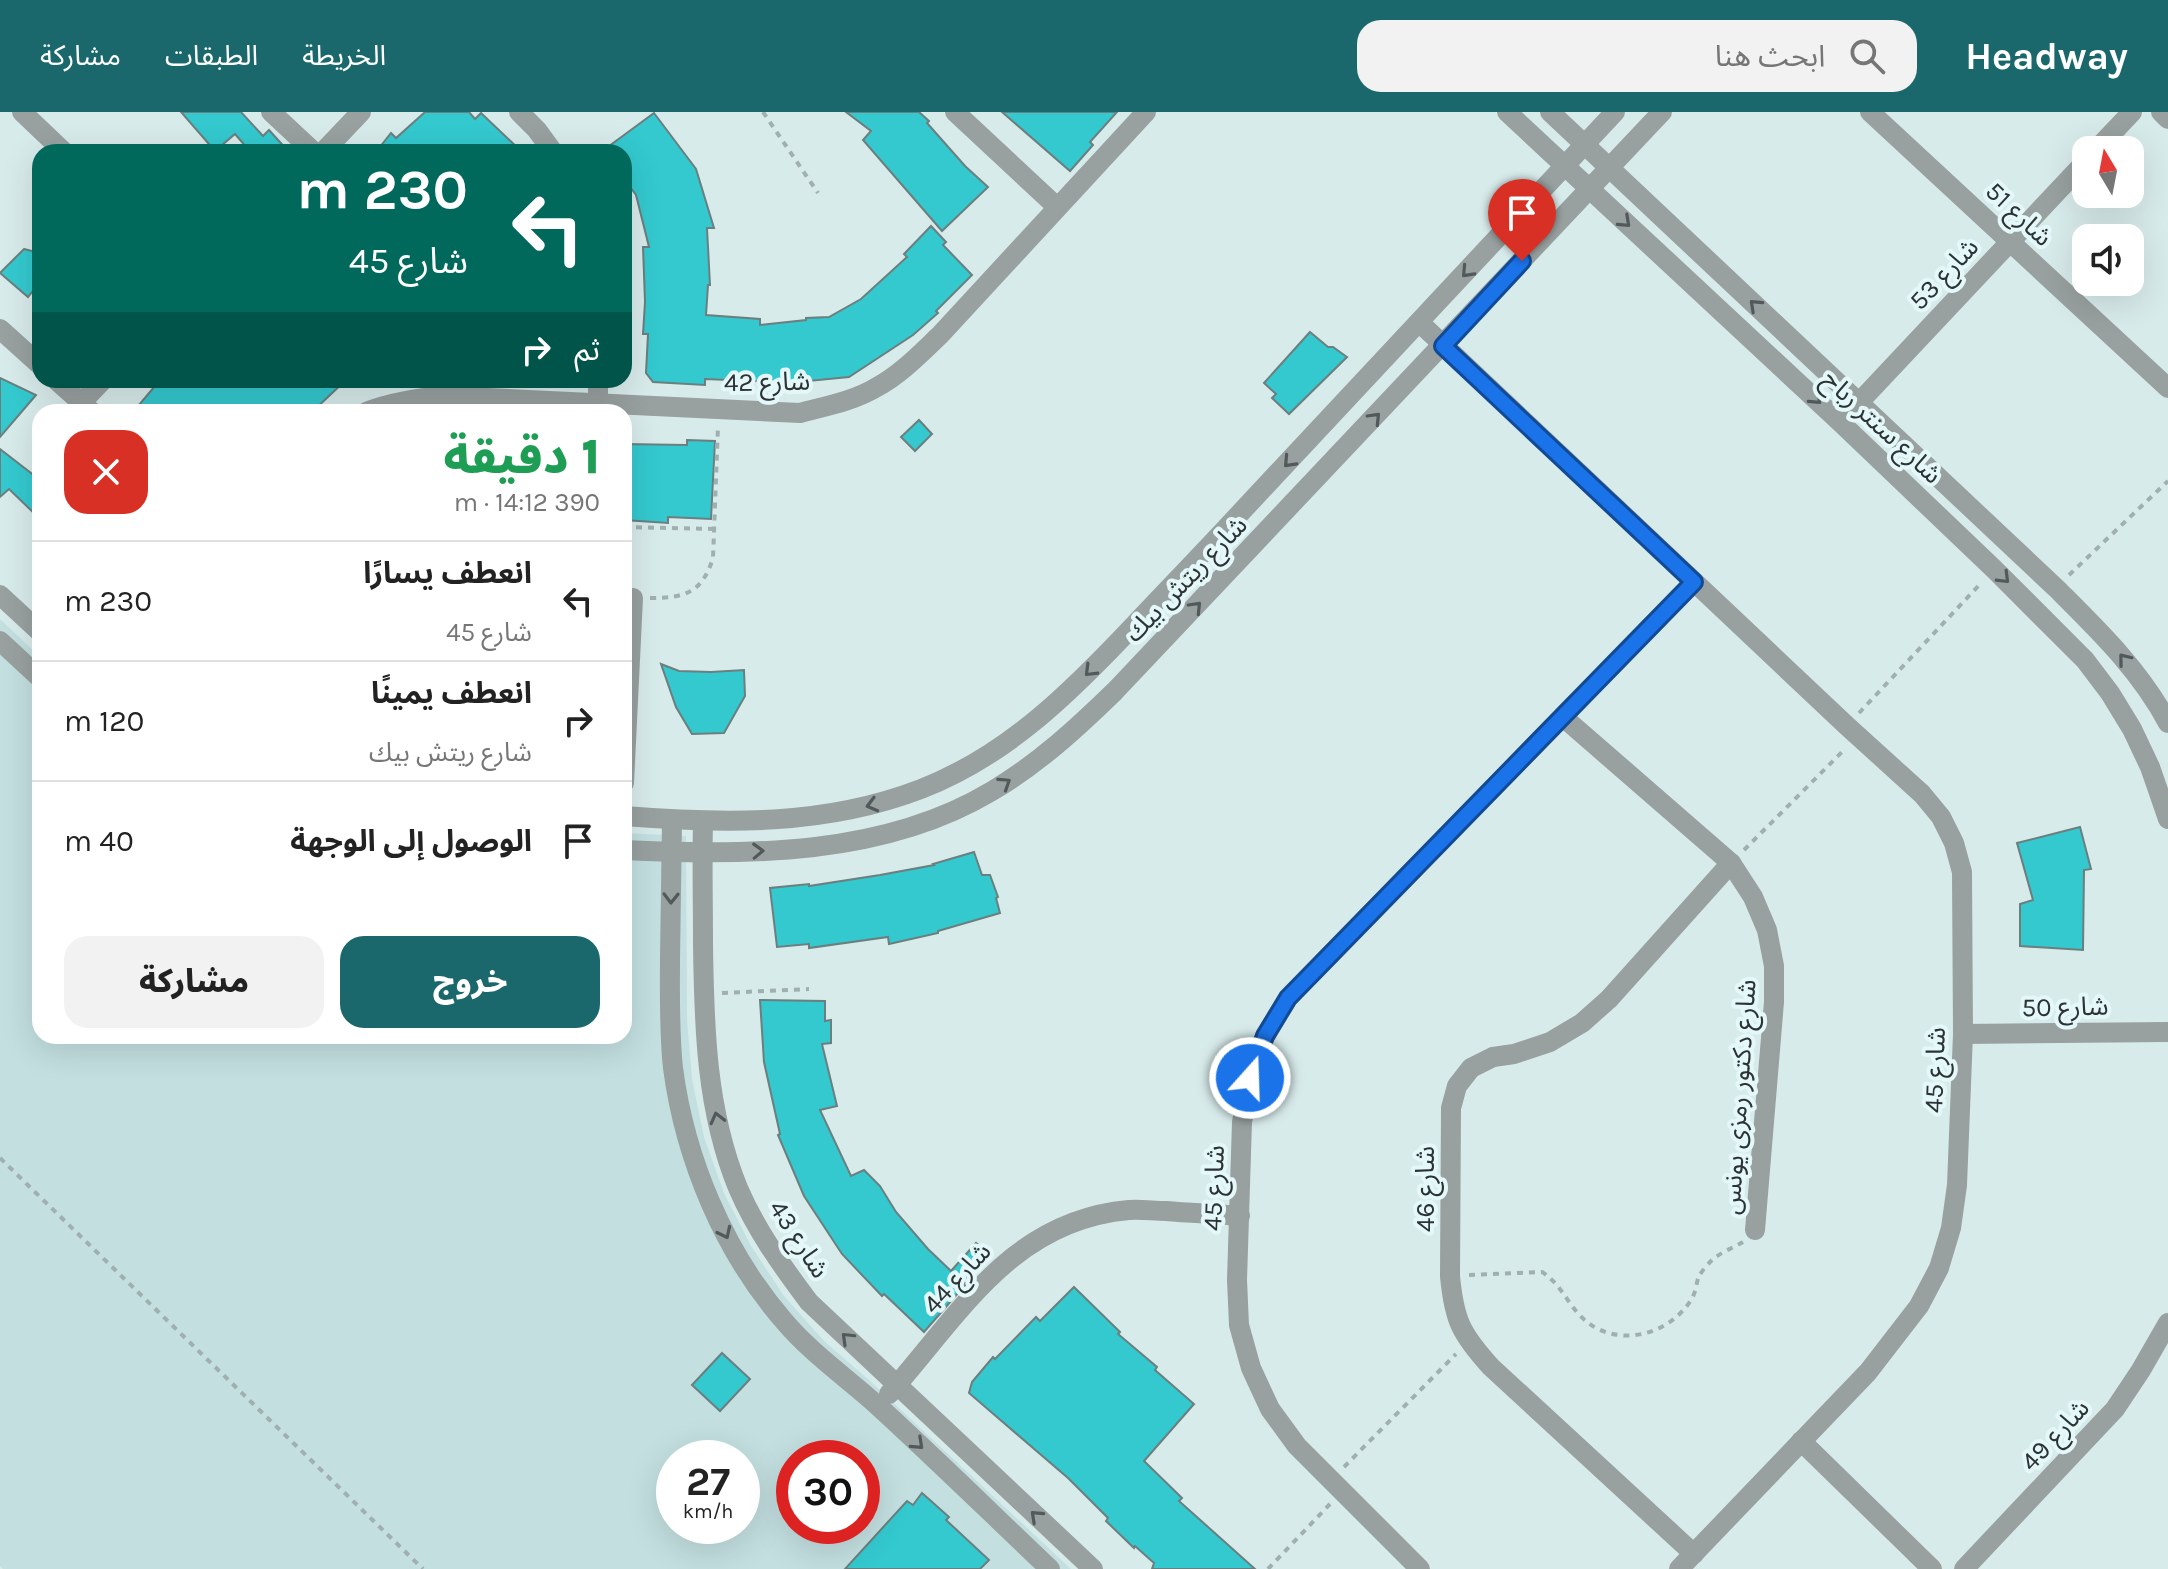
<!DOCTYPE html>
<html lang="ar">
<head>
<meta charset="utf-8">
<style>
  body { margin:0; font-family:Karla,"Noto Sans Arabic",sans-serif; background:#f2f2f2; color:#222; direction:rtl; height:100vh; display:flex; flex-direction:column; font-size:30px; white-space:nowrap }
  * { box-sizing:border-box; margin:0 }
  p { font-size:26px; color:#767676 }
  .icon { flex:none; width:44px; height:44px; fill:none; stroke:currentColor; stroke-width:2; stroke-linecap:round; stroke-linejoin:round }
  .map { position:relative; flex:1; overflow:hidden; direction:ltr }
  .sheet { position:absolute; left:32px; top:292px; width:600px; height:640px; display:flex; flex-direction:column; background:#fff; border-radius:24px; box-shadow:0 8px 32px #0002; direction:rtl }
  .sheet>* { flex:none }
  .guide { position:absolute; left:32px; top:32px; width:600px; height:244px; border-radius:24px; box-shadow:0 8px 32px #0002; direction:rtl; background:#00695c; color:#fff; overflow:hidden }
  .needle { width:52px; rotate:350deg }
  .tools { position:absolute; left:2072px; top:24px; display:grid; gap:16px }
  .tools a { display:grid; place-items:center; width:72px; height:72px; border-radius:16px; background:#fff; box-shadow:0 8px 32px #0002; font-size:40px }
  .speed { position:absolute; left:656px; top:1328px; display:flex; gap:16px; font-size:40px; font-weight:700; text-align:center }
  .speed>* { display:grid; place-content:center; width:104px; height:104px; border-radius:50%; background:#fff; box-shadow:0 8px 32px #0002; line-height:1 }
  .speed small { font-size:20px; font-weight:400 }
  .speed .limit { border:12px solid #d22; background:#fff; color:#111 }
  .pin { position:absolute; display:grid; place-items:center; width:68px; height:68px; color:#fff; margin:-82px -34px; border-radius:50% 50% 50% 0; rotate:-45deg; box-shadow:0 0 8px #0007 }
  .pin .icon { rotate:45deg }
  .me { position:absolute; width:88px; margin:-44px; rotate:20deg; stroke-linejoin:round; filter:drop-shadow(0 0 6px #0008) }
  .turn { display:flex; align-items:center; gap:28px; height:168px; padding:0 32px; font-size:36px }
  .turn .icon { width:104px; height:104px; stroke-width:2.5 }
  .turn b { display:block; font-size:56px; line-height:68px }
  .then { display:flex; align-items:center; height:76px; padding:0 32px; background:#0003; gap:16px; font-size:30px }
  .round { display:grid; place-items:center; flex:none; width:84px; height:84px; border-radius:24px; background:#f2f2f2 }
  .summary { display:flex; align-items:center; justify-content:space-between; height:136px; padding:0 32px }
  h1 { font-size:48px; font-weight:800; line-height:60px; color:#1e9e55 }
  .button { display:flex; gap:16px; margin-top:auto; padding:16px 32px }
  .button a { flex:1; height:92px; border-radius:24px; background:#1a686b; color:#fff; font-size:32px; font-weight:800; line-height:92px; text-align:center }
  .button a+a { background:#f2f2f2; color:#222 }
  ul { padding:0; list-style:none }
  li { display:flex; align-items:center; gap:24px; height:120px; padding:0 32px; border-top:2px solid #e0e0e0 }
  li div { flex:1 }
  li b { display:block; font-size:30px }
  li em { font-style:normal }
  header { display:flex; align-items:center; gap:48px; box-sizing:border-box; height:112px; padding:0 40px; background:#1a686b; color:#fff }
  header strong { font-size:38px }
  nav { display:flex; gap:44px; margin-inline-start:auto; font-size:28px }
  .search { width:560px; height:72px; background:#f2f2f2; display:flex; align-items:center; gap:20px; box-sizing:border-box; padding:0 28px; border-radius:24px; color:#767676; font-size:30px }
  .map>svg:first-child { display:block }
  .built { fill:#c3dfe0; fill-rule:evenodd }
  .building { fill:#33c9cf; stroke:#6c7e7e; stroke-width:2 }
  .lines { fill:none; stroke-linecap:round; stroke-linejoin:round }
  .path { stroke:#a0afaf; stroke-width:4; stroke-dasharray:6 6; stroke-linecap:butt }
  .minor { stroke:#98a0a0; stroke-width:20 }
  .oneway { stroke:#52595a }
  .route-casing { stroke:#114b97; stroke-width:20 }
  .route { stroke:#1a73e8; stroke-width:14 }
  .labels { text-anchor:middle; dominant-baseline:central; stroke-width:8; stroke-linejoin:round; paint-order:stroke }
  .street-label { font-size:26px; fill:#2c3334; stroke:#e5f8f9 }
</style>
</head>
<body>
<header>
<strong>Headway</strong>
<div class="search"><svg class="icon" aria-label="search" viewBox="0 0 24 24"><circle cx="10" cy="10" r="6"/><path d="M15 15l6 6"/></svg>ابحث هنا</div>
<nav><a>الخريطة</a><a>الطبقات</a><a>مشاركة</a></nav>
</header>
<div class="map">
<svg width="2168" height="1457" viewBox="0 0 2168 1457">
  <rect width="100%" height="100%" fill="#d8ebeb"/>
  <path class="built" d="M0 507 40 545V924H624V721L686 724 687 908 692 967 704 1025 724 1081 751 1134 784 1184 824 1229 869 1268 1071 1457H3L0 1454ZM674 1346H742V1414H674ZM794 1346H862V1414H794Z"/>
  <g class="building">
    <polygon points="181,0 241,0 263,24 269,18 289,40 244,40 248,37 235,22 215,39"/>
    <polygon points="425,0 469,0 475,7 481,1 522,40 376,40 391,21 396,26"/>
    <polygon points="846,0 919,0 929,9 927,11 965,54 988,75 942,119 863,28 871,19"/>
    <polygon points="1002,0 1117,0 1090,30 1093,33 1070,59"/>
    <polygon points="654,1 696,57 714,116 707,116 710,173 708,173 706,203 760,207 760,213 806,208 806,206 829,205 861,187 907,145 904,142 931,114 946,130 943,133 972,163 936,199 938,201 913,223 849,265 778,272 778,270 705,267 705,273 653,270 646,261 648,222 643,222 645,190 643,135 649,135 636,83 624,67 624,40 601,40"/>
    <polygon points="24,137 40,141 40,170 28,185 0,161"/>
    <polygon points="1310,220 1328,235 1333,235 1347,245 1289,302 1272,286 1276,282 1264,271"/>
    <polygon points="0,266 36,283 0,325"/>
    <polygon points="160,268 346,268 312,300 133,300"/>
    <polygon points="919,308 932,322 915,339 901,325"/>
    <polygon points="687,328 715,329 711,407 668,405 668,411 624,408 624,332 687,333"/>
    <polygon points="0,337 40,368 40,407 9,377 0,385"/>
    <polygon points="661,552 679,559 711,560 744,558 745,584 724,621 692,622 676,595"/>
    <polygon points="2080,715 2091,757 2084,758 2083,838 2020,834 2020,792 2033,788 2017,731"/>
    <polygon points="974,740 982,763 990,763 998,785 996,786 1000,801 938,819 938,821 889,832 888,825 809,836 809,832 777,835 770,776 809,772 809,774 880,763 934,753 933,752"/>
    <polygon points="760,888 825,889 825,909 831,908 831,931 822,932 837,994 820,998 851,1064 864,1058 880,1074 896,1100 928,1137 951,1159 976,1131 988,1141 963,1169 966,1172 924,1220 884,1182 882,1184 842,1142 804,1084 778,1023 780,1022 764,950"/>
    <polygon points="1074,1175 1120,1220 1118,1222 1157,1255 1155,1258 1194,1292 1144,1349 1182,1386 1179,1389 1255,1457 1152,1457 1154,1451 1135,1434 1134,1436 1106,1409 1108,1406 1068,1366 969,1281 972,1270 993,1245 995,1247 1036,1205 1040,1209"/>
    <polygon points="722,1241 750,1267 720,1299 692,1273"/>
    <polygon points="922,1381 949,1405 946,1408 989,1448 980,1457 845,1457 907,1389 913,1393"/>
  </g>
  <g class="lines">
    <g class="path">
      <polyline points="763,0 818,81"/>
      <polyline points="624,415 714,417"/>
      <polyline points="2069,463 2168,369"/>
      <path d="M650 486C685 486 702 481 713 446L718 314"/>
      <polyline points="1859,601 1982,470"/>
      <polyline points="1744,738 1845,637"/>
      <polyline points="722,881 809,877"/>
      <polyline points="0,1046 423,1457"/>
      <path d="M1469 1163 1542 1160C1566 1175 1569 1202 1598 1217 1632 1233 1672 1218 1691 1188 1696 1181 1696 1171 1699 1164 1702 1159 1707 1153 1711 1149 1719 1141 1733 1136 1743 1130"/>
      <polyline points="1344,1355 1456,1242"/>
      <polyline points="1268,1457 1330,1392"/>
    </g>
    <g class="minor">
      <polyline points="22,0 64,40"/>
      <polyline points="271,0 314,40"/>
      <polyline points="519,0 537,18 553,40"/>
      <polyline points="955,0 1057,95"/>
      <polyline points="1507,0 1840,310 1994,457 2085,548 2110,581 2132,617 2150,655 2168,707"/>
      <path d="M1550 0 2056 476C2098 518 2140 558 2168 611"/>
      <polyline points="1870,0 2168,276"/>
      <polyline points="2161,0 2168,7"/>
      <polyline points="2096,38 2132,0"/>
      <polyline points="323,40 361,0"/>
      <polyline points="1420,211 1847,614 1922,682 1941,705 1954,731 1962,760 1963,922 1957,1073 1951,1116 1939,1156 1919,1194 1868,1260 1679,1457"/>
      <polyline points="0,217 40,253"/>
      <polyline points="56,268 92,300"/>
      <polyline points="81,291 103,268"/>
      <polyline points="598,291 598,268"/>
      <polyline points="1851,299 2086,49"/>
      <path d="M366 300C392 290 418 286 445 284L800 301C826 294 854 289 877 275 901 262 921 241 940 223L1146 0"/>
      <polyline points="0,483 40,520"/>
      <polyline points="0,529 40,566"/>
      <polyline points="1563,605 1731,751 1753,785 1767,818 1774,854 1774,890 1755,1118"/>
      <polyline points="624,671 633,486"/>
      <path d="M624 704C725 712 825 714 921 677 1009 643 1074 577 1137 510 1172 473 1208 436 1243 398 1368 266 1490 132 1615 0"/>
      <path d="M672 708C671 754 671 801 670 847 670 884 669 920 673 956 685 1047 724 1140 784 1209 811 1241 847 1266 878 1294 936 1347 993 1403 1050 1457"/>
      <path d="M703 709C702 750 703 790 703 831 704 914 706 998 738 1076 756 1118 782 1154 809 1190L1093 1457"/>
      <path d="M624 738C747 744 884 744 992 679 1038 652 1077 616 1115 579L1662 0"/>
      <polyline points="1963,922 2168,920"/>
      <path d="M889 1282C960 1202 1012 1108 1129 1098 1141 1097 1154 1099 1166 1099 1190 1101 1215 1102 1240 1104"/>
      <polyline points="1801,1329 1932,1457"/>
      <path d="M1694 1442 1491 1255C1461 1222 1454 1208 1450 1164L1451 996 1457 974 1471 956 1493 945 1514 942 1550 930 1582 911 1609 887 1731 751"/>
      <polyline points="1420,1457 1297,1334 1270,1297 1251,1256 1239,1213 1237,1168 1242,1010 1250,966 1265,924 1288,886 1694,470"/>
      <polyline points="1964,1457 2115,1297 2141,1258 2168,1211"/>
    </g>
  </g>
  <defs><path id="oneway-chevron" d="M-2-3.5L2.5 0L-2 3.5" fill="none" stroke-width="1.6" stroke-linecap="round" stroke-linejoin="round" transform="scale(2)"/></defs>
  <g class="oneway">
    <use href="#oneway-chevron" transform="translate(1625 110) rotate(43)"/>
    <use href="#oneway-chevron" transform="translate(1467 160) rotate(133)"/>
    <use href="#oneway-chevron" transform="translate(1755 193) rotate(-137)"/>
    <use href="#oneway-chevron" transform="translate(1816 287) rotate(43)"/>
    <use href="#oneway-chevron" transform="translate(1375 306) rotate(-46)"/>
    <use href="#oneway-chevron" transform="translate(1289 350) rotate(133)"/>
    <use href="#oneway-chevron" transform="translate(2004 466) rotate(45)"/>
    <use href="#oneway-chevron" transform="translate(1196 495) rotate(-46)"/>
    <use href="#oneway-chevron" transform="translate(2124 547) rotate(-129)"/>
    <use href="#oneway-chevron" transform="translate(1090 559) rotate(135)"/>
    <use href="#oneway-chevron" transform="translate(1005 671) rotate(-33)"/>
    <use href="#oneway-chevron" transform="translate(872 693) rotate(165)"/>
    <use href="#oneway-chevron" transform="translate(758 739) rotate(-2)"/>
    <use href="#oneway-chevron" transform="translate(671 786) rotate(91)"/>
    <use href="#oneway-chevron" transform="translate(717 1006) rotate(-104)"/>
    <use href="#oneway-chevron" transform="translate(725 1121) rotate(64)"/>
    <use href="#oneway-chevron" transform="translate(847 1226) rotate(-136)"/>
    <use href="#oneway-chevron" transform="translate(918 1332) rotate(43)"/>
    <use href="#oneway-chevron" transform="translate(1036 1404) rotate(-137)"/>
  </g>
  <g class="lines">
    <g class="route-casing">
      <polyline id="route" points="1250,966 1265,924 1288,886 1694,470 1443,234 1522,149"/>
    </g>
    <use href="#route" class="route"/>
  </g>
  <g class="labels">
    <g class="street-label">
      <text transform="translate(2019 102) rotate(43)">شارع 51</text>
      <text transform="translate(1944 162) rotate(-47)">شارع 53</text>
      <text transform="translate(767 270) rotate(-1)">شارع 42</text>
      <text transform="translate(1882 315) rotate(43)">شارع سنتر رباح</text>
      <text transform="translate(1186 467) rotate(-46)">شارع ريتش بيك</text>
      <text transform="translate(2065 895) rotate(-1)">شارع 50</text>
      <text transform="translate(1935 958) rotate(-88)">شارع 45</text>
      <text transform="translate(1739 985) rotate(-86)">شارع دكتور رمزى يونس</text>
      <text transform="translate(1214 1076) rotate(-88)">شارع 45</text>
      <text transform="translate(1425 1077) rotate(-90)">شارع 46</text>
      <text transform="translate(799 1127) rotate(57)">شارع 43</text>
      <text transform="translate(957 1166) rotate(-47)">شارع 44</text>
      <text transform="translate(2055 1323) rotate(-47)">شارع 49</text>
    </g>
  </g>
</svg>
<div class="tools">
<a><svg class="needle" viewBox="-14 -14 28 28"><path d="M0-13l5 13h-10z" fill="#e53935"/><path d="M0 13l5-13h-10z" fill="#767676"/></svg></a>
<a><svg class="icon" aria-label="sound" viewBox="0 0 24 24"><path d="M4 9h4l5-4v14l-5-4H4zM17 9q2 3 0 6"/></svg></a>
</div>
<div class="speed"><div>27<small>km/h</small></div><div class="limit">30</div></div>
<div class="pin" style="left:1522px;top:149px;background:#d93025"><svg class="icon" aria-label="arrive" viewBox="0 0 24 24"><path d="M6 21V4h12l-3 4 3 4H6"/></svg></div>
<svg class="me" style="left:1250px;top:966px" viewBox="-20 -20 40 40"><circle r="17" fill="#1a73e8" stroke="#fff" stroke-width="3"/><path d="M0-11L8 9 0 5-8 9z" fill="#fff"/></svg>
<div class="guide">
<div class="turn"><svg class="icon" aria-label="left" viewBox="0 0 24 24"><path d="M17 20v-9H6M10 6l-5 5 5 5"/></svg><div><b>230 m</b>شارع 45</div></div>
<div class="then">ثم<svg class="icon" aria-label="right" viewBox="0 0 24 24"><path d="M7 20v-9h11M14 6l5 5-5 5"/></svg></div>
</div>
<section class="sheet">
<div class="summary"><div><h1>1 دقيقة</h1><p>390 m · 14:12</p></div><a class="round" style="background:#d93025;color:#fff"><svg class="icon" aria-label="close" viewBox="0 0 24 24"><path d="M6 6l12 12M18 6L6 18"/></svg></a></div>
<ul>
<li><svg class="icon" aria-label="left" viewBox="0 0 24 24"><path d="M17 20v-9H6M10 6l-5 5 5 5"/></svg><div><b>انعطف يسارًا</b><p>شارع 45</p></div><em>230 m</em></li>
<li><svg class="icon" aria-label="right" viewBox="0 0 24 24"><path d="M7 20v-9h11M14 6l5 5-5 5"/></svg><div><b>انعطف يمينًا</b><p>شارع ريتش بيك</p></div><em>120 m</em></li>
<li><svg class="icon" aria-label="arrive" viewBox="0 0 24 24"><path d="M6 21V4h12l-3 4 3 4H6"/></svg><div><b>الوصول إلى الوجهة</b></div><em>40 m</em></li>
</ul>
<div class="button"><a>خروج</a><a>مشاركة</a></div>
</section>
</div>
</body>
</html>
